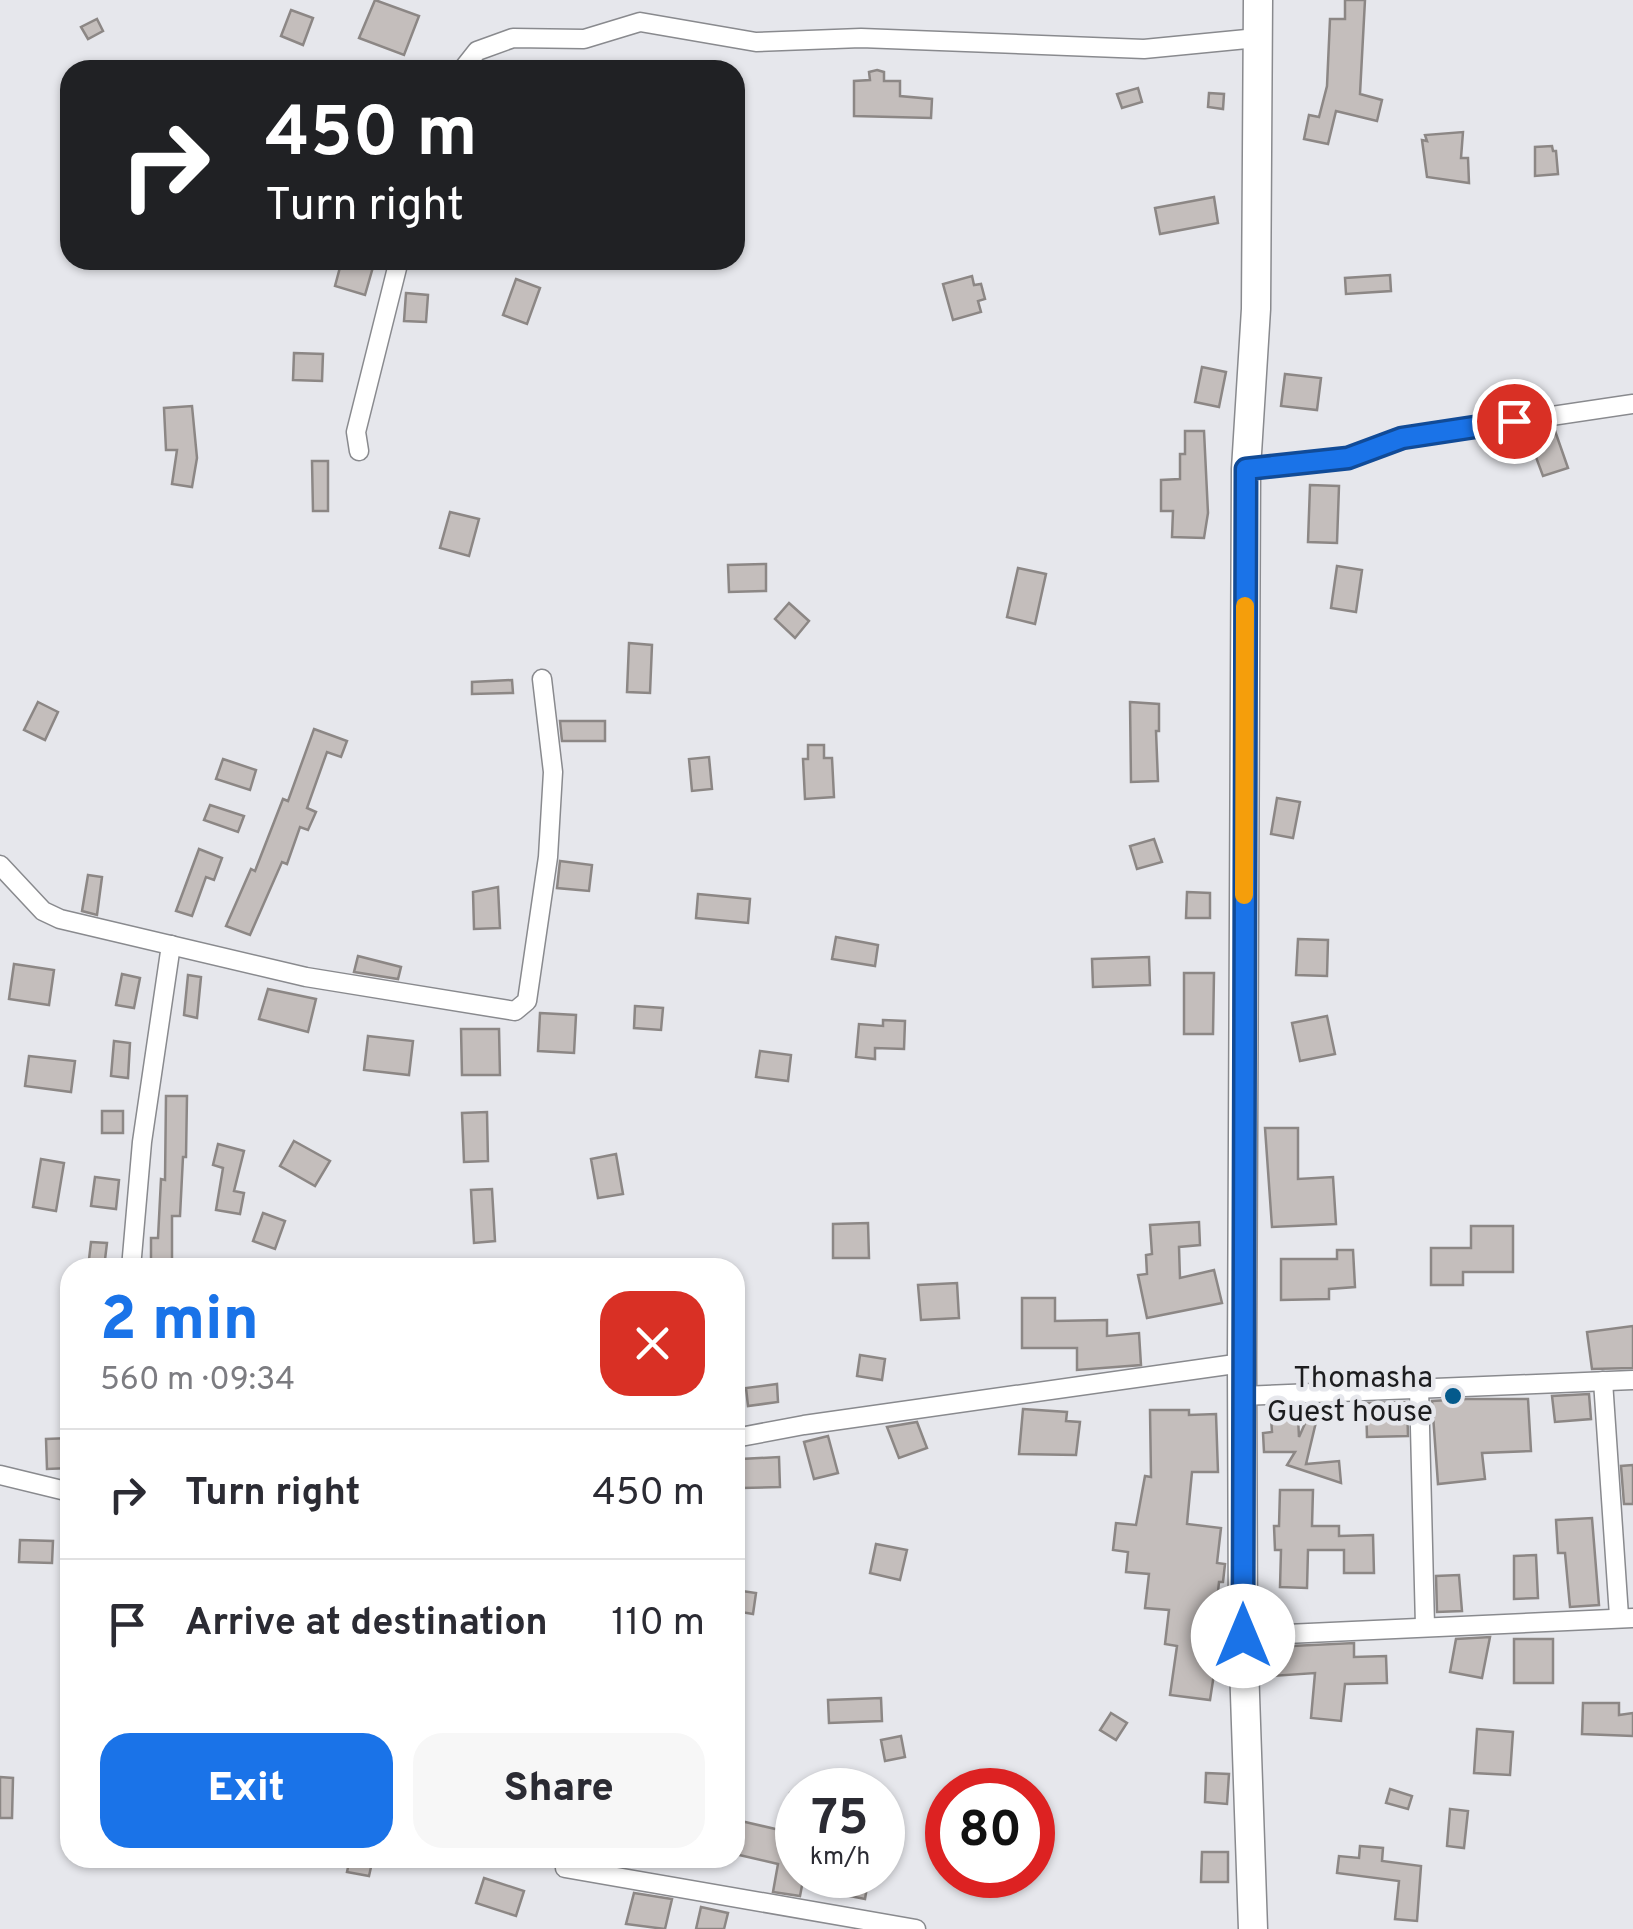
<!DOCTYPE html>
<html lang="en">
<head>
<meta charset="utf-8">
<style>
  body { margin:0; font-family:Overpass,sans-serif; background:#f7f7f7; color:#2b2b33; height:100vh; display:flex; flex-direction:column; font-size:38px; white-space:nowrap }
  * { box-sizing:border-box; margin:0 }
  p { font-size:32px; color:#7c7c81 }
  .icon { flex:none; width:55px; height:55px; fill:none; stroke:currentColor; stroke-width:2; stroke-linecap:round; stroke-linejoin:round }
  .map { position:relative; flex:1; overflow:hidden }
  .panel { position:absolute; left:60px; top:1258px; width:685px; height:610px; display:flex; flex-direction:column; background:#fff; border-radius:30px; box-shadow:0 2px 8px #0004 }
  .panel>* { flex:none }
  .hud { position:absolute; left:60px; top:60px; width:685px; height:210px; border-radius:30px; box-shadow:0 2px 8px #0004; background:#202124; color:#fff; overflow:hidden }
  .speed { position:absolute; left:775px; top:1768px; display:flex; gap:20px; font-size:50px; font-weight:700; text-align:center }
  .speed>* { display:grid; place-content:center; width:130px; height:130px; border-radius:50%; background:#fff; box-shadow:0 2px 8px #0004; line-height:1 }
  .speed small { font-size:25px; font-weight:400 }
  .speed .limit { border:15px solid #d22; background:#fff; color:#111 }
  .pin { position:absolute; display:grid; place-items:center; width:85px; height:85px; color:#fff; margin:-42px; border:5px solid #fff; border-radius:50%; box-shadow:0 2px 10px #0007 }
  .me { position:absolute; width:110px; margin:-55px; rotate:0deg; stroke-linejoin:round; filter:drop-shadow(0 0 8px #0008) }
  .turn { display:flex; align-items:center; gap:35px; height:210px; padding:0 40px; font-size:45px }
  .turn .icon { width:130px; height:130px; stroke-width:2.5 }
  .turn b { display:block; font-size:70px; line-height:85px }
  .round { display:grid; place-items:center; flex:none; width:105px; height:105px; border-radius:30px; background:#f7f7f7 }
  .overview { display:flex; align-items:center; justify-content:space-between; height:170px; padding:0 40px }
  h1 { font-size:60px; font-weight:800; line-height:75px; color:#1a73e8 }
  .button { display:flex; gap:20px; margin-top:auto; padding:20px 40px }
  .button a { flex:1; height:115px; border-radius:30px; background:#1a73e8; color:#fff; font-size:40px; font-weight:800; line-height:115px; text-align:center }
  .button a+a { background:#f7f7f7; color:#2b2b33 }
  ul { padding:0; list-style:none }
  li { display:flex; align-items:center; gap:30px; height:130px; padding:0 40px; border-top:2px solid #e1e1e2 }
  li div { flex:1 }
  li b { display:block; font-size:38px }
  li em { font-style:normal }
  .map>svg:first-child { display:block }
  .building { fill:#c4bebc; stroke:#8c8785; stroke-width:2.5 }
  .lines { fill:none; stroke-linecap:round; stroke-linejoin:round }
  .minor-casing { stroke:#898a8e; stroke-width:21 }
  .trunk-casing { stroke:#898a8e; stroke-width:31 }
  .minor { stroke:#fff; stroke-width:18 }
  .trunk { stroke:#fff; stroke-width:28 }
  .route-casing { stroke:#114b97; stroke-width:25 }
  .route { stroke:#1a73e8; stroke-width:18 }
  .slow { stroke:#f59e0b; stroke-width:18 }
  .poi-dot { fill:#045a8c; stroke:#e6e7ec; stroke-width:4 }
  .labels { text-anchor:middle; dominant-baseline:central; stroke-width:9; stroke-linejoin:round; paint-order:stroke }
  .poi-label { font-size:30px; fill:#1d1d1f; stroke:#e6e7ec; text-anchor:end }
</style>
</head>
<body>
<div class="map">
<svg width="1633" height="1929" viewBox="0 0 1633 1929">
  <rect width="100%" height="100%" fill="#e6e7ec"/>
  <g class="building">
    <polygon points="375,0 419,16 404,55 359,38"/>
    <polygon points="1345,0 1365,0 1360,94 1382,100 1377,121 1336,111 1328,144 1304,139 1309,115 1319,117 1327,86 1330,19 1345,19"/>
    <polygon points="291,10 313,18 303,45 281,36"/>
    <polygon points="97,19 103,31 88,39 81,27"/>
    <polygon points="877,70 884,72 884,81 900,81 900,96 932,99 931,118 854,116 854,81 870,80 869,72"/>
    <polygon points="1138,88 1142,102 1122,108 1117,94"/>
    <polygon points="1209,93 1224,94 1223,109 1208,107"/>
    <polygon points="1463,132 1461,158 1468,158 1469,183 1427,177 1422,140 1427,141 1425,135"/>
    <polygon points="1552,146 1553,151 1556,151 1558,174 1535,176 1535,147"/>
    <polygon points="1214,197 1218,223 1160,234 1155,208"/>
    <polygon points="342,260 375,260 365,295 335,286"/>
    <polygon points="1390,275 1391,291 1346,294 1345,278"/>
    <polygon points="972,276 974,285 981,284 985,299 978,301 981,312 953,320 943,284"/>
    <polygon points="516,279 540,288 527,324 503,315"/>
    <polygon points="406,293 428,295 426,322 404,321"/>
    <polygon points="294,353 323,354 322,381 293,380"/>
    <polygon points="1202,367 1226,372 1219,407 1195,402"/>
    <polygon points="1285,374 1321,378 1317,410 1281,406"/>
    <polygon points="192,406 197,458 192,487 172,484 177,450 166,450 164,408"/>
    <polygon points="1554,428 1568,468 1543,476 1527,433"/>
    <polygon points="1185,431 1204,431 1208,513 1204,538 1172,537 1173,511 1161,511 1161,480 1180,479 1180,454 1185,454"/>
    <polygon points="312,461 328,461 328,511 313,511"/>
    <polygon points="1310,485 1339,486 1337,543 1308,542"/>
    <polygon points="450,512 479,519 469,556 440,548"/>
    <polygon points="766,564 766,591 729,592 728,565"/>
    <polygon points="1337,566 1362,570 1356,612 1331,608"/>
    <polygon points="1018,568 1046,574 1035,624 1007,617"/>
    <polygon points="789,603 809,621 795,638 775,619"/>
    <polygon points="629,643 652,645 650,693 627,692"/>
    <polygon points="512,680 513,693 472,694 472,682"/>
    <polygon points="38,702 58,712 45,740 24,730"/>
    <polygon points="1130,702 1159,704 1159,731 1156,731 1158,781 1131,782"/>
    <polygon points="560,721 605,721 605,741 562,741"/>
    <polygon points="314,729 347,741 341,757 327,752 307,808 316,812 308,830 300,827 287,864 282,862 250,935 226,926 251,869 255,871 283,799 288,801"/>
    <polygon points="808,745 824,745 824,758 832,758 834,797 805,799 803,759 808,759"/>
    <polygon points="709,757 712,789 692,791 689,759"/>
    <polygon points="223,759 256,770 250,790 216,779"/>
    <polygon points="1277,798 1300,802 1293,838 1271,834"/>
    <polygon points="210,805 244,816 238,832 204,820"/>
    <polygon points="1154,839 1162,862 1137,869 1130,846"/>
    <polygon points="199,849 222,858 214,880 206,877 192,916 176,911"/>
    <polygon points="560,861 592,865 589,891 557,888"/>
    <polygon points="88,875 102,877 97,915 82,911"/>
    <polygon points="498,887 500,928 474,929 473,892"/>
    <polygon points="1187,892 1210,893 1210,918 1186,918"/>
    <polygon points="698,894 750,899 748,923 696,918"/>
    <polygon points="836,937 878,945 875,966 832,959"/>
    <polygon points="1298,939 1328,940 1327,976 1296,975"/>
    <polygon points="358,956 401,967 398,979 354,972"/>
    <polygon points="1149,957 1150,985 1093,987 1092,959"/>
    <polygon points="14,964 54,970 49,1005 9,999"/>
    <polygon points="1184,973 1214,973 1213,1034 1184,1034"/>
    <polygon points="122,974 140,978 134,1008 116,1005"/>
    <polygon points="188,975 201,977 197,1018 184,1015"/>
    <polygon points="268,989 316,999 308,1032 259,1019"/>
    <polygon points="635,1006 663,1008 661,1030 634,1028"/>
    <polygon points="540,1013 576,1015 574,1053 538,1051"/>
    <polygon points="1327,1016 1335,1054 1300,1061 1292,1023"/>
    <polygon points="883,1020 905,1021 904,1049 875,1048 875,1059 856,1057 859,1024 883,1026"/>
    <polygon points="461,1029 499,1029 500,1075 462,1075"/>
    <polygon points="368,1036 413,1041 409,1075 364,1070"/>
    <polygon points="114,1041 130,1043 128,1078 111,1076"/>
    <polygon points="760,1051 791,1055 788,1081 756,1077"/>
    <polygon points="29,1056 75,1061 71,1092 25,1086"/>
    <polygon points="166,1096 187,1096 186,1157 183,1157 180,1216 172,1216 172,1268 151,1268 151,1238 158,1238 161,1179 165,1180"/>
    <rect x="102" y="1111" width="21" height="22"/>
    <polygon points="487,1112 488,1161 464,1162 462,1113"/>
    <polygon points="1265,1128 1298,1128 1298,1179 1333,1177 1336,1224 1272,1227"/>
    <polygon points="294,1141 330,1161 315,1186 280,1166"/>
    <polygon points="218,1144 244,1151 234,1191 244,1193 240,1214 216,1210 223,1168 213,1165"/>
    <polygon points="616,1154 623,1194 598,1198 591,1159"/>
    <polygon points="41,1159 64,1163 56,1211 33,1207"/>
    <polygon points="95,1177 119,1180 116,1209 91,1206"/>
    <polygon points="492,1189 495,1241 474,1243 471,1190"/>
    <polygon points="263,1213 285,1221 275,1249 253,1241"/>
    <polygon points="1199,1222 1200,1245 1179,1247 1180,1278 1214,1270 1222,1303 1147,1318 1138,1275 1147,1274 1146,1255 1152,1254 1150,1225"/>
    <polygon points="868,1223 869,1258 833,1258 833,1224"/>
    <polygon points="1471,1226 1513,1226 1513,1272 1463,1272 1463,1285 1431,1285 1431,1248 1471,1248"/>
    <polygon points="91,1242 107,1243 104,1268 88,1268"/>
    <polygon points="1337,1250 1353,1250 1355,1287 1329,1289 1329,1299 1281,1300 1281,1259 1337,1259"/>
    <polygon points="957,1283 959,1318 921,1320 918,1285"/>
    <polygon points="1022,1298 1055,1298 1055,1321 1107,1320 1107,1336 1139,1333 1141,1365 1077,1370 1077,1348 1022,1348"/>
    <polygon points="1633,1326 1633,1368 1592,1369 1587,1332"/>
    <polygon points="860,1355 885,1359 882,1380 857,1376"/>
    <polygon points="777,1384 778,1402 748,1406 746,1388"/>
    <polygon points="1589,1394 1591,1419 1555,1422 1552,1396"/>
    <polygon points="1467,1399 1528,1399 1531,1451 1482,1453 1485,1479 1438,1484 1432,1401"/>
    <polygon points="1407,1402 1408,1436 1367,1437 1366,1403"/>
    <polygon points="1023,1409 1067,1412 1066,1421 1080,1422 1076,1455 1019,1454"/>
    <polygon points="1150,1410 1189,1410 1189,1415 1216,1414 1218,1472 1192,1472 1187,1524 1221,1528 1217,1563 1225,1564 1223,1582 1219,1582 1215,1621 1222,1622 1210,1700 1170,1695 1177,1646 1165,1644 1169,1610 1145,1608 1149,1574 1126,1572 1128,1552 1113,1550 1116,1523 1136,1525 1145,1476 1151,1477"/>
    <polygon points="1298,1417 1299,1437 1307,1419 1316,1422 1306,1464 1339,1461 1341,1483 1287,1465 1295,1452 1264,1452 1263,1433 1272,1432 1271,1418"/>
    <polygon points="917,1422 927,1448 899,1458 887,1427"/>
    <polygon points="828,1436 838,1473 814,1479 804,1442"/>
    <polygon points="70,1438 70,1468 47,1469 46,1439"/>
    <polygon points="779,1457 780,1487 742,1488 741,1459"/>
    <polygon points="1633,1465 1633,1504 1624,1504 1621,1466"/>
    <polygon points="1280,1490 1313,1490 1312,1526 1339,1526 1339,1536 1373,1535 1374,1573 1344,1573 1344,1550 1308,1550 1307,1588 1280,1587 1281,1550 1275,1550 1274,1526 1279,1526"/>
    <polygon points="1592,1518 1599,1605 1570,1607 1565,1553 1558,1553 1556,1520"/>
    <polygon points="20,1540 53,1541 52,1563 19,1562"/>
    <polygon points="876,1544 907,1550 900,1580 870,1573"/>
    <polygon points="1536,1555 1538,1598 1514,1599 1514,1556"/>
    <polygon points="1459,1575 1462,1611 1437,1612 1436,1576"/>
    <polygon points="735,1590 756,1593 753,1614 735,1611"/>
    <polygon points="1490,1637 1482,1678 1450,1672 1456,1639"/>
    <rect x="1514" y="1639" width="39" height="44"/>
    <polygon points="1354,1643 1354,1657 1386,1656 1387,1683 1345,1684 1341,1721 1311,1718 1315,1673 1272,1676 1271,1647"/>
    <polygon points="881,1698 882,1721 829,1723 828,1700"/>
    <polygon points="1583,1703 1619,1703 1619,1715 1633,1713 1633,1736 1582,1734"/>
    <polygon points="1111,1713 1127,1723 1116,1740 1100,1730"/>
    <polygon points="1477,1729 1513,1732 1510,1775 1474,1773"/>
    <polygon points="901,1736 905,1757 885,1761 881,1740"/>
    <polygon points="1206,1773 1229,1774 1227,1804 1205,1802"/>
    <polygon points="0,1777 13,1778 12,1818 0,1818"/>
    <polygon points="1390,1789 1412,1796 1408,1809 1386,1803"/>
    <polygon points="790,1793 798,1793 798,1875 804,1875 800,1896 773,1892 778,1864 735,1854 741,1821 784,1831"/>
    <polygon points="1450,1809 1468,1811 1464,1848 1447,1846"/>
    <polygon points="1360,1846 1383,1848 1382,1861 1421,1866 1417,1921 1395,1919 1399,1881 1337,1873 1339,1856 1359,1858"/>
    <polygon points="1202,1852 1228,1852 1228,1882 1201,1882"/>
    <polygon points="350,1858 373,1858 369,1876 347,1872"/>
    <polygon points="588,1858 630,1858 629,1866"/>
    <polygon points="838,1875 869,1875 865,1899 835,1893"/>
    <polygon points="484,1878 524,1891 516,1916 476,1903"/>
    <polygon points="634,1893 672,1899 665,1929 626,1924"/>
    <polygon points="701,1907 728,1913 724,1929 696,1929"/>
  </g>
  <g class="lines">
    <g class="minor-casing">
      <g id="minor">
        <polyline points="462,70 477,51 513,38 584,39 640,22 756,42 861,38 1144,49 1257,38"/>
        <polyline points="359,451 356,432 399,260"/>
        <polyline points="1246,469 1348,458 1402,438 1633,404"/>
        <polyline points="0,865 43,911 60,919 306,977 515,1011 527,1001 548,857 553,772 542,679"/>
        <polyline points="131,1268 142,1142 171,945"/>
        <polyline points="1603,1381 1619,1616"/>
        <polyline points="1419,1388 1425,1626"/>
        <polyline points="1242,1396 1633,1380"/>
        <polyline points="735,1438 804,1425 1242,1363"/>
        <polyline points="0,1475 70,1492"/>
        <polyline points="1243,1636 1633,1618"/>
        <polyline points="565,1868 916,1929"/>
      </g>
    </g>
    <g class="trunk-casing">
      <polyline id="trunk" points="1253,1929 1243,1636 1242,1363 1246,469 1256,309 1258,0"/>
    </g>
    <use href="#minor" class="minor"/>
    <use href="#trunk" class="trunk"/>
  </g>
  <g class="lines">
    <g class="route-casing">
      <polyline id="route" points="1243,1636 1246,469 1348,458 1402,438 1514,421"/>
    </g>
    <use href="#route" class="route"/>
    <polyline class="slow" points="1244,895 1245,606"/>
  </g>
  <circle class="poi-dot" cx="1453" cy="1396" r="10"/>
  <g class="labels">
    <g class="poi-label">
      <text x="1433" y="1379">Thomasha<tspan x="1433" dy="34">Guest house</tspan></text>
    </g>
  </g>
</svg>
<div class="speed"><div>75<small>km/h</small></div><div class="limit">80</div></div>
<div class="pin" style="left:1514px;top:421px;background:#d93025"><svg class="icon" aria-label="arrive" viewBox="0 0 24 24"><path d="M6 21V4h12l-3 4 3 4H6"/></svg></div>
<svg class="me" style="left:1243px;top:1636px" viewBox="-20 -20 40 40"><circle r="19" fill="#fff"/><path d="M0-13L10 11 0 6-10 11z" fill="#1a73e8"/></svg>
<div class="hud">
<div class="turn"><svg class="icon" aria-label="right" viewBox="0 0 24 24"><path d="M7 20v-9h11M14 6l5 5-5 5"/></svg><div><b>450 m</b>Turn right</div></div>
</div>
<section class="panel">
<div class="overview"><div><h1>2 min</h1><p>560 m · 09:34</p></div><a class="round" style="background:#d93025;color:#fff"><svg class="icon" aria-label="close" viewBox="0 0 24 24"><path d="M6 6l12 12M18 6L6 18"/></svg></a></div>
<ul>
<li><svg class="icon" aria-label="right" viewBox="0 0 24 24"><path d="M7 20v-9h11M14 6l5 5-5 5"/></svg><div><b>Turn right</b></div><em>450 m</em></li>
<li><svg class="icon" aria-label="arrive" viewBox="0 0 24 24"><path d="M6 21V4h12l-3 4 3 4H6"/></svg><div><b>Arrive at destination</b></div><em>110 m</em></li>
</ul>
<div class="button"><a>Exit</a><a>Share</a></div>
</section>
</div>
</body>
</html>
